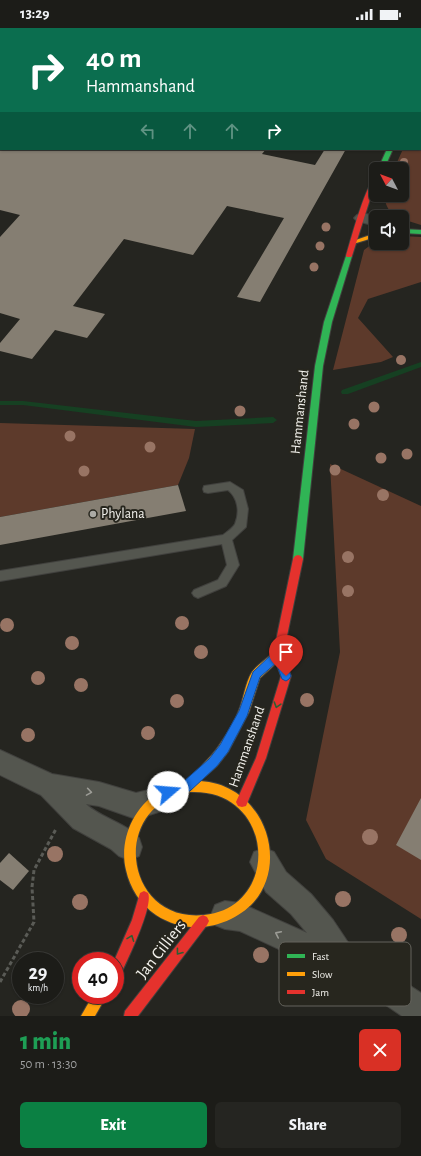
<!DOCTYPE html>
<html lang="en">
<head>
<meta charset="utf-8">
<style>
  body { margin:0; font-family:"Alegreya Sans",sans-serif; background:#252521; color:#f1f3f6; height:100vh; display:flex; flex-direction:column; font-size:15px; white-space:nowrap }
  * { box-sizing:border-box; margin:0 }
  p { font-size:13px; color:#a0a1a2 }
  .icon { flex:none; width:22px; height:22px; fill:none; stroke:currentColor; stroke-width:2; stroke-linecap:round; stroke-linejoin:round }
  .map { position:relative; height:988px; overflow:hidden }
  .drawer { display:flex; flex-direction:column; background:#1c1c18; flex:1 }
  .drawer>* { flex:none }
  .guide { position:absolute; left:0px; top:0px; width:421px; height:122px; box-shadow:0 1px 3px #0004,0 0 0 1px #3a3a37; background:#0b6e4f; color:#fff; overflow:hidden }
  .needle { width:26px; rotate:311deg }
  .tools { position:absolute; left:369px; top:134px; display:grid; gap:8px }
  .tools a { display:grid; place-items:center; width:40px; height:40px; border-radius:6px; background:#1c1c18; box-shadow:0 1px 3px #0004,0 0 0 1px #3a3a37; font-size:20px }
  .speed { position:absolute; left:12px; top:924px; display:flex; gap:8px; font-size:20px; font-weight:700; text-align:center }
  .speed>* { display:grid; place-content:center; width:52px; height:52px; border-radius:50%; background:#1c1c18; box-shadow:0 1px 3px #0004,0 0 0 1px #3a3a37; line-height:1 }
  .speed small { font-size:10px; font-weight:400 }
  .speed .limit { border:6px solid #d22; background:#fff; color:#111 }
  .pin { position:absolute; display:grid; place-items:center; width:34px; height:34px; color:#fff; margin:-41px -17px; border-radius:50% 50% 50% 0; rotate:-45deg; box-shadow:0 0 4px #0007 }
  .pin .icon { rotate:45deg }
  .me { position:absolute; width:44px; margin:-22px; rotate:72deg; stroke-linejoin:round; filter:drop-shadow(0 0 3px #0008) }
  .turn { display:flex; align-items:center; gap:14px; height:84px; padding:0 20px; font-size:18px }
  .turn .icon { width:52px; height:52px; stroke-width:2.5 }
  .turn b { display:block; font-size:28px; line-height:34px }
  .lanes { display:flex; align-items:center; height:38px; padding:0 20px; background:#0003; justify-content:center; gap:20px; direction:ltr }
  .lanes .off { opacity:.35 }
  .round { display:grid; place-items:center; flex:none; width:42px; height:42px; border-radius:6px; background:#252521 }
  .summary { display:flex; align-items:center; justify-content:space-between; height:68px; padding:0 20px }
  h1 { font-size:24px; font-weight:800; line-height:30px; color:#1e9e55 }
  .cta { display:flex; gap:8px; margin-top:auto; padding:8px 20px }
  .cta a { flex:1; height:46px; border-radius:6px; background:#0b8043; color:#fff; font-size:16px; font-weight:800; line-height:46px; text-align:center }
  .cta a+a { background:#252521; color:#f1f3f6 }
  .status { display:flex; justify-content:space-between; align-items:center; height:28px; padding:0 20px; background:#1c1c18; direction:ltr }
  .status svg { height:11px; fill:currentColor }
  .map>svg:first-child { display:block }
  .green { fill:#5d3a2b }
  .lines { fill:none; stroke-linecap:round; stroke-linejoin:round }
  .stream { fill:#164022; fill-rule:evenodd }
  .building { fill:#857e72 }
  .lane-casing { stroke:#41413e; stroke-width:2 }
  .street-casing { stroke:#41413e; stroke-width:2 }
  .fast-casing { stroke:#41413e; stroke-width:2 }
  .slow-casing { stroke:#41413e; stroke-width:2 }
  .jam-casing { stroke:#41413e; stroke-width:2 }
  .path { stroke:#5a5b56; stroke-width:3; stroke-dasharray:4 2.5; stroke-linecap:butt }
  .lane { fill:#54564f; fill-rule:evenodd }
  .street { fill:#54564f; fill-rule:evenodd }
  .fast { fill:#30b455; fill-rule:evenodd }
  .slow { fill:#ff9f0a; fill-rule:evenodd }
  .jam { fill:#e5322d; fill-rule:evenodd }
  .tree { fill:#987464 }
  .oneway { stroke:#2b5f34 }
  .oneway2 { stroke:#9c9c96 }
  .route { fill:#1a73e8; stroke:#114b97 }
  .poi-dot { fill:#abaaa5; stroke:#27261e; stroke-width:1.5 }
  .labels { text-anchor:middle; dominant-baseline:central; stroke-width:4; stroke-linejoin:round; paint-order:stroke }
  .street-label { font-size:14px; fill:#f3f2ed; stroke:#27261e }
  .poi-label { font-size:14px; fill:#f3f2ed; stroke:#27261e; text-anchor:start }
  .near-street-label { font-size:17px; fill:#f3f2ed; stroke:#27261e }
  .key { fill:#27261e; stroke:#64635c; stroke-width:1 }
  .key-label { font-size:11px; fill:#f3f2ed }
</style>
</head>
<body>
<div class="status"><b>13:29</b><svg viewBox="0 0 49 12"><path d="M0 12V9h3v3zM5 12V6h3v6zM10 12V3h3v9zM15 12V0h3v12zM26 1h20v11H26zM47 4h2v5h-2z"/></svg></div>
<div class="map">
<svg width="421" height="988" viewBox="0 0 421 988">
  <rect width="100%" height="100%" fill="#252520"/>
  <g class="green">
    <path d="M421 85V197L402 191V189C391 189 384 177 385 167H402V141H394L403 121H420Z"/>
    <polygon points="402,208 421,209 421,254 368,271 358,290 393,329 381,334 333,342 364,222 376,213 376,215 402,215"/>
    <polygon points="0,395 195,401 189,430 178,457 0,489"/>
    <polygon points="330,436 421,478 421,891 326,831 306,792 340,624"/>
  </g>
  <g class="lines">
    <g class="stream">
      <rect x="5" y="0" width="4" height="1"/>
      <polygon points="421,334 421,339 348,366 342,366 341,364 342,362"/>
      <polygon points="0,373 23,373 196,393 273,389 277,392 273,395 196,399 23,377 0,377"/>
    </g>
  </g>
  <g class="building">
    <polygon points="0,121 266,121 262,126 315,137 325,121 346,121 260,274 237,269 284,190 227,178 193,227 124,211 73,278 105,286 87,310 55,302 32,331 0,323 0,315 20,291 0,285 0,209 20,187 0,182"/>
    <polygon points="178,457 186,483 0,517 0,489"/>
    <polygon points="421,770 421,832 396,817"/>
    <polygon points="9,825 29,843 13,862 0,852 0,835"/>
  </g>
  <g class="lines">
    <g class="lane-casing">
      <path id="lane" d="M230 454 243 462 248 481 246 499 232 512 239 537 226 558 198 570 194 568 192 565 194 562 218 552 227 537 222 516 0 553V543L223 507C227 504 233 500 235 496 240 484 238 470 228 462L208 465 204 464 203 461 204 458Z"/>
    </g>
    <g class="street-casing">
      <g id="street">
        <polygon points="362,185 379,189 376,189 376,198 357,193 354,190 357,187"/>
        <path d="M0 722 52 746 99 754 136 765 153 761 162 765 166 774 162 783 136 791 99 778 86 776C99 789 130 797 139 810 140 813 141 816 142 819L139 828 129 832 119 828 111 821 73 800 41 767 0 747Z"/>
        <polygon points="264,820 274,824 286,844 311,866 333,892 351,919 421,965 421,988 402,988 335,942 311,936 240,903 225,901 215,897 211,887 215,877 225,873 240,875 307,905 291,886 266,864 250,834 254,824"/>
      </g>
    </g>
    <g class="fast-casing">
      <g id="fast">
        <polygon points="421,64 421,68 420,69 420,65"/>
        <polygon points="387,121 393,121 384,141 378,141"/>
        <polygon points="402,201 421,202 421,206 402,205"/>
        <polygon points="349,226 352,228 332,294 323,338 303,531 301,534 295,534 293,531 315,338 324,294 346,228"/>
      </g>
    </g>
    <g class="slow-casing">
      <g id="slow">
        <polygon points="376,205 376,209 353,216 350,214"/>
        <path d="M278 623 282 624 283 627 282 630 260 650 249 684 228 724 217 738 200 753C273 757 298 859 231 891 206 903 179 902 156 887 140 876 130 860 126 842 119 814 132 781 157 765 165 760 173 759 182 755 190 751 215 725 220 716 227 706 235 693 239 682 244 670 245 655 252 644 257 637 268 630 274 624ZM190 764C275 760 282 879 204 887 123 895 109 776 190 764Z"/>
        <polygon points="93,967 107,967 95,988 81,988"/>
      </g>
    </g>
    <g class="jam-casing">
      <g id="jam">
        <path d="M376 149V158L371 168 352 228 351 229H347L346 228C350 215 366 154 376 149Z"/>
        <polygon points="298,527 301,528 303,531 283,627 291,648 266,730 246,778 242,779 238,778 236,774 256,730 281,648 273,627 293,531 295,528"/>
        <path d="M144 863 148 865C154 878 126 935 119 950L115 952 114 933 132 892 140 865Z"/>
        <polygon points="203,887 207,889 209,893 207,897 138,988 124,988 125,983 199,889"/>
      </g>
    </g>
    <polyline class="path" points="0,954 34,894 32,859 34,842 56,801"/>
    <use href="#lane" class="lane"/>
    <use href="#street" class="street"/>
    <use href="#fast" class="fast"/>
    <use href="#slow" class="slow"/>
    <use href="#jam" class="jam"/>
  </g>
  <g class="tree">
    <circle cx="404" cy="134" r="4"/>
    <circle cx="326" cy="199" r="4.5"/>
    <circle cx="320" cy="218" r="4.5"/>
    <circle cx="314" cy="239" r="4.5"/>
    <circle cx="401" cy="332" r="5"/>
    <circle cx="374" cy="379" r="5.5"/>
    <circle cx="240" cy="383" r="5.5"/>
    <circle cx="354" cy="396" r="5.5"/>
    <circle cx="70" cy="408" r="5.5"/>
    <circle cx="150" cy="419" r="5.5"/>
    <circle cx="407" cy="426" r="5.5"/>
    <circle cx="381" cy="430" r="5.5"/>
    <circle cx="335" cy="442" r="5.5"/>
    <circle cx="84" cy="443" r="5.5"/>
    <circle cx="383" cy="467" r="6"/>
    <circle cx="348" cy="529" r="6"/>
    <circle cx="348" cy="563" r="6"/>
    <circle cx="182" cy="595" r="7"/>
    <circle cx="7" cy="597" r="7"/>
    <circle cx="72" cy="615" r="7"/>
    <circle cx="201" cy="624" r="7"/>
    <circle cx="38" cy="650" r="7"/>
    <circle cx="81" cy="657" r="7"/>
    <circle cx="307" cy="672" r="7"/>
    <circle cx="177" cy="673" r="7"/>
    <circle cx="148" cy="705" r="7"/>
    <circle cx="28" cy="707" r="7"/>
    <circle cx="370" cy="809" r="8"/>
    <circle cx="55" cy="826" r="8"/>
    <circle cx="343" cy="871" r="8"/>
    <circle cx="80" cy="874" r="8"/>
    <circle cx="399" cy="907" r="8"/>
    <circle cx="261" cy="927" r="8"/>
    <circle cx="21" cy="981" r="9"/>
  </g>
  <defs><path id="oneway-chevron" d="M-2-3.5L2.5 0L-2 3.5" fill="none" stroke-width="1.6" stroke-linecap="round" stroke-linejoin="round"/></defs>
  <g class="oneway">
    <use href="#oneway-chevron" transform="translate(277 677) rotate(107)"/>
    <use href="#oneway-chevron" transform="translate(131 910) rotate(-69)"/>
    <use href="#oneway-chevron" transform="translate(179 924) rotate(128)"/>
  </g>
  <g class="oneway2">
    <use href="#oneway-chevron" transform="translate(89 764) rotate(9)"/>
    <use href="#oneway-chevron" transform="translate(278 906) rotate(-154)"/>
  </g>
  <polygon class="route" points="278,622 281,624 283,627 291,648 289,651 286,653 282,651 276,635 260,649 247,688 228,724 217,738 190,763 168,770 164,768 163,764 164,760 183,754 209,731 220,717 239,683 253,644 274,624"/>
  <circle class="poi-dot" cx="93" cy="486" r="4"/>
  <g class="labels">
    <g class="street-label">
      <text transform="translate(300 384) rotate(-84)">Hammanshand</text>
      <text transform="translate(247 719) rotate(-71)">Hammanshand</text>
    </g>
    <g class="poi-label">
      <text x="101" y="486">Phylana</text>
    </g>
    <g class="near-street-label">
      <text transform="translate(161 921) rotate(-52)">Jan Cilliers</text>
    </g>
  </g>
  <rect x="279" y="914" width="132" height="64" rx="6" class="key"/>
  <rect x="287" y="926" width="18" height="4" fill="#30b455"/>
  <rect x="287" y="944" width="18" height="4" fill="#ff9f0a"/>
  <rect x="287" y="962" width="18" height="4" fill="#e5322d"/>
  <g class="key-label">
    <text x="312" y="932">Fast</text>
    <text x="312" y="950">Slow</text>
    <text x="312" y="968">Jam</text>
  </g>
</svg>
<div class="tools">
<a><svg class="needle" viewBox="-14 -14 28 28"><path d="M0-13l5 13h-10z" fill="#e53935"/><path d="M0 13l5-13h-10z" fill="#a0a1a2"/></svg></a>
<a><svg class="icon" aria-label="sound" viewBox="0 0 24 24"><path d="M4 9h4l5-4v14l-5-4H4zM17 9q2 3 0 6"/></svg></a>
</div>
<div class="speed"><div>29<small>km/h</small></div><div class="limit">40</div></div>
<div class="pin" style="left:286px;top:648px;background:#d93025"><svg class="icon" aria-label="arrive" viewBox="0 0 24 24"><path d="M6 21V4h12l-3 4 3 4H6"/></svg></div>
<svg class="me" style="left:168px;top:764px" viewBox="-20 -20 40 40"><circle r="19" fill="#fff"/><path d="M0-13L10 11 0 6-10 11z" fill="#1a73e8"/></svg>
<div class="guide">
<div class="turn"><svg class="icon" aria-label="right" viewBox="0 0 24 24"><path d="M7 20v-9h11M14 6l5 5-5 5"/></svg><div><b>40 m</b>Hammanshand</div></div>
<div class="lanes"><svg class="icon off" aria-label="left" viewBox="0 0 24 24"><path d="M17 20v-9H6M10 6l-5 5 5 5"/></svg><svg class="icon off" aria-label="ahead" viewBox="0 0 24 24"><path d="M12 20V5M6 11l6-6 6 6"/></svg><svg class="icon off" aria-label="ahead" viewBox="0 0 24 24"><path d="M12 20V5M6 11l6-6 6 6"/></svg><svg class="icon" aria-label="right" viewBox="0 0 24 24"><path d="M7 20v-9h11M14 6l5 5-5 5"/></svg></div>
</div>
</div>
<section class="drawer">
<div class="summary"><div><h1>1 min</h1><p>50 m · 13:30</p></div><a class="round" style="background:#d93025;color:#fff"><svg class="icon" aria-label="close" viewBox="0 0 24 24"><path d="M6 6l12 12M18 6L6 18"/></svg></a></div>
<div class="cta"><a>Exit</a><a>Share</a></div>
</section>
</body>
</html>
